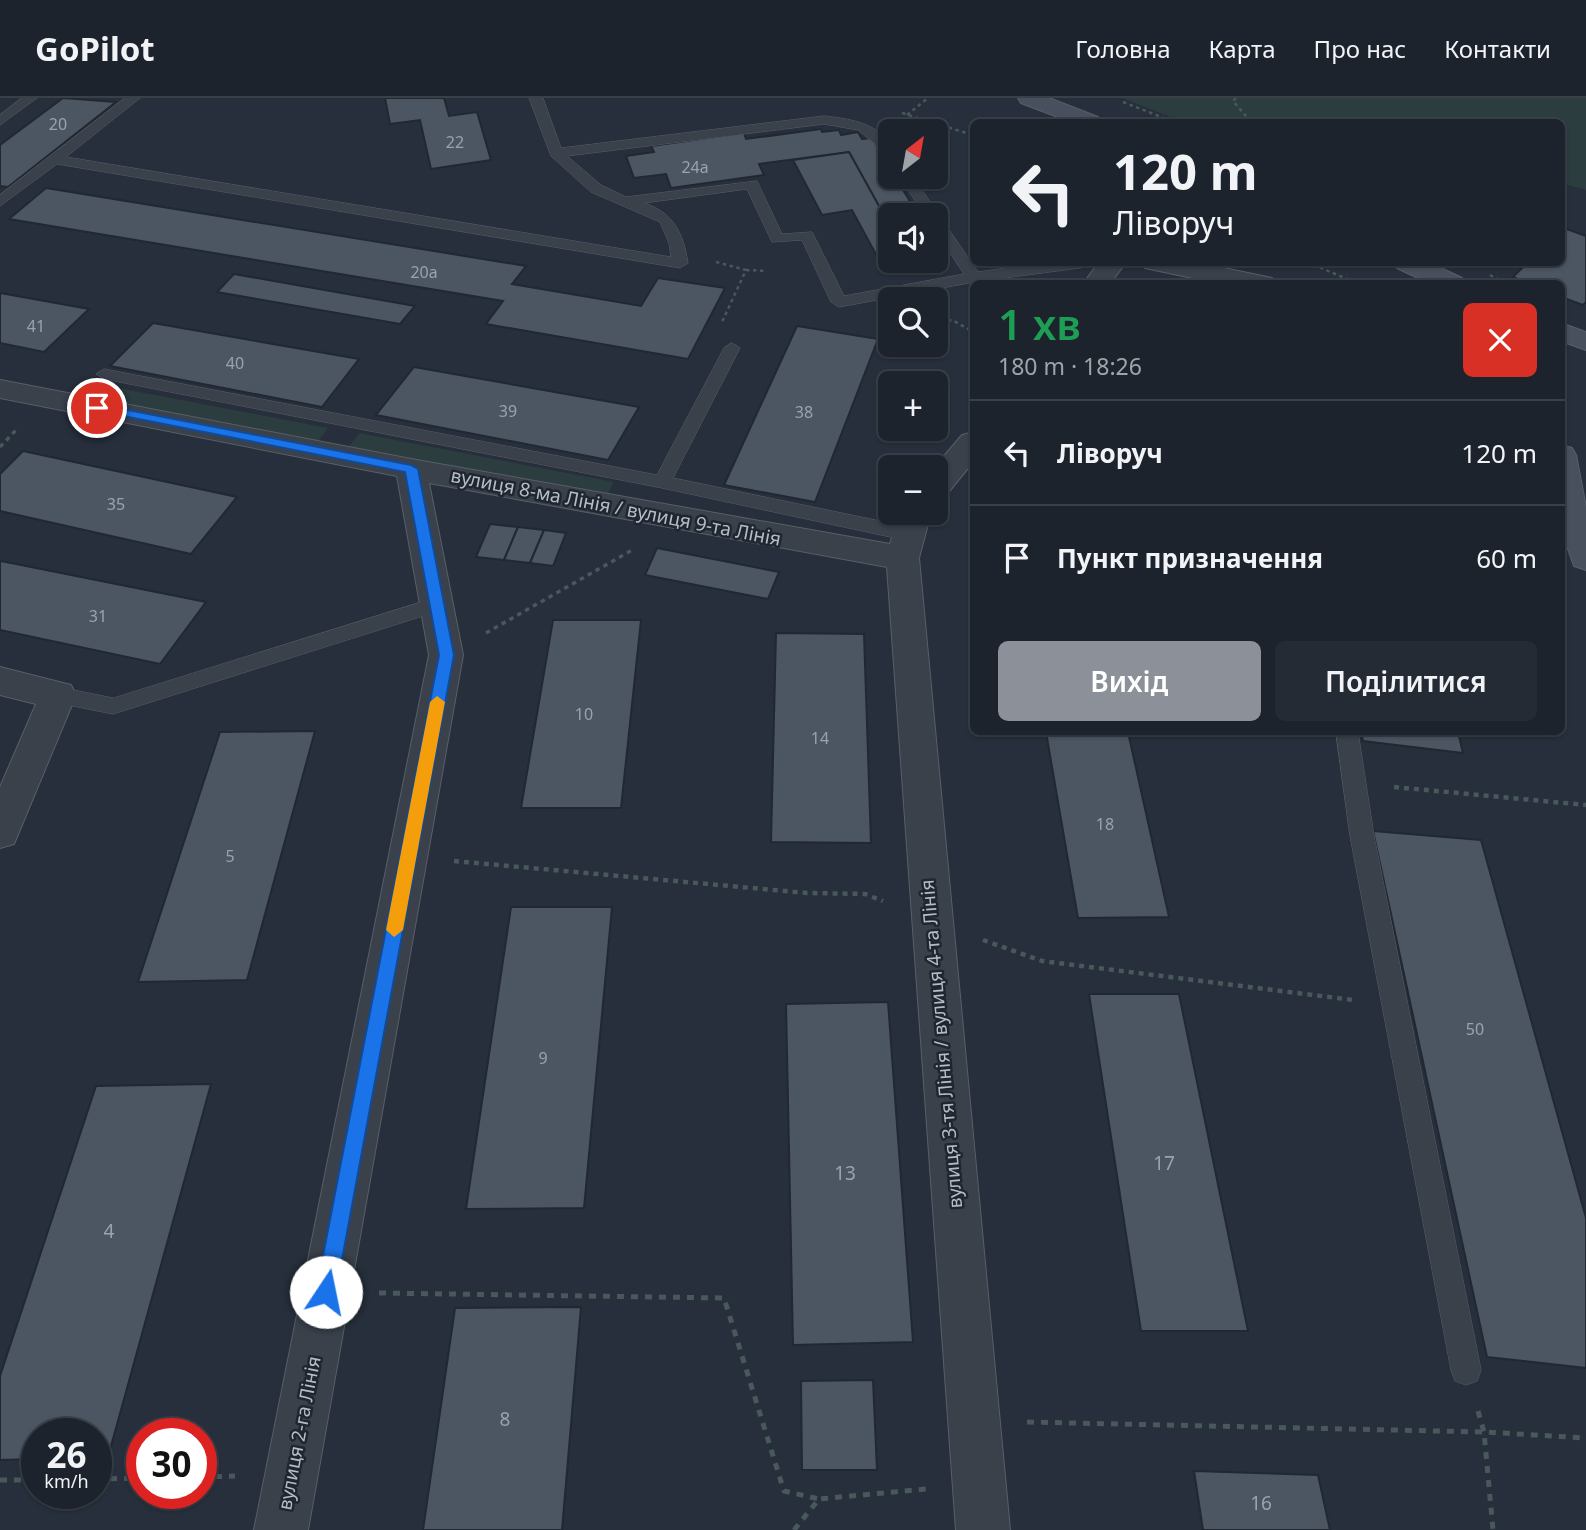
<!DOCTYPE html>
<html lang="uk">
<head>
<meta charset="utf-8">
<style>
  body { margin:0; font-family:"Noto Sans",sans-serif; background:#252b34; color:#f1f3f6; height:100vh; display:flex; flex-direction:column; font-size:26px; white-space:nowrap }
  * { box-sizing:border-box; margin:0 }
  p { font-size:23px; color:#a0a4a9 }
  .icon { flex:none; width:38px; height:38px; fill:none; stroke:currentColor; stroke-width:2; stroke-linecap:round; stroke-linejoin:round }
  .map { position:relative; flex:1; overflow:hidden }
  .details { position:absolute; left:970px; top:182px; width:595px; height:455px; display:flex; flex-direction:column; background:#1c232c; border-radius:10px; box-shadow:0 2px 5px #0004,0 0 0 2px #3a4048 }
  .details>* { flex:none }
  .banner { position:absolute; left:970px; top:21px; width:595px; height:147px; border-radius:10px; box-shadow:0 2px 5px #0004,0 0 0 2px #3a4048; background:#1c232c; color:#f1f3f6; overflow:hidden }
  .needle { width:46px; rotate:31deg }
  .fabs { position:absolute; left:878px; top:21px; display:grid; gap:14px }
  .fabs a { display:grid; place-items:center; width:70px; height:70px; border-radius:10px; background:#1c232c; box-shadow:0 2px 5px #0004,0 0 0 2px #3a4048; font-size:35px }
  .speed { position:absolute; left:21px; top:1320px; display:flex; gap:14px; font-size:35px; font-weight:700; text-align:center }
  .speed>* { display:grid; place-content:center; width:91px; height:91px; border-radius:50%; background:#1c232c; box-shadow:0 2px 5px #0004,0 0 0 2px #3a4048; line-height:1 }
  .speed small { font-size:18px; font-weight:400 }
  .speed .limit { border:10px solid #d22; background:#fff; color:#111 }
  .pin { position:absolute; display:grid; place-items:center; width:60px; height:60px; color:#fff; margin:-30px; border:4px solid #fff; border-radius:50%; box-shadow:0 2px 7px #0007 }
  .me { position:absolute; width:77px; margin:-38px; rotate:11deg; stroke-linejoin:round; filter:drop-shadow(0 0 5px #0008) }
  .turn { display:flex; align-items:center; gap:24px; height:147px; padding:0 28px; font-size:32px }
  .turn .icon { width:91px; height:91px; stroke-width:2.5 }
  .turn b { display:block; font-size:49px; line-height:60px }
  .round { display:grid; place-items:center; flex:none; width:74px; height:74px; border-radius:10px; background:#252b34 }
  .head { display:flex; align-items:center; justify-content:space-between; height:119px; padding:0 28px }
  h1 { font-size:42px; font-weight:600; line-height:52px; color:#1e9e55 }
  .action { display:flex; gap:14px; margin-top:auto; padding:14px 28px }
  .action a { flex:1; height:80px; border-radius:10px; background:#8c9099; color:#fff; font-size:28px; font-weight:600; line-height:80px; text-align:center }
  .action a+a { background:#252b34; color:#f1f3f6 }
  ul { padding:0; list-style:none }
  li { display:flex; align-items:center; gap:21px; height:105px; padding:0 28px; border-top:2px solid #3a4048 }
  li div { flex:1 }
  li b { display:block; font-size:26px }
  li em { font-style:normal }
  header { display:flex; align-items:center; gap:42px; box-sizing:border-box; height:98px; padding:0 35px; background:#1c232c; border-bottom:2px solid #3a4048 }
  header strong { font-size:33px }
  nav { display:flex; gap:38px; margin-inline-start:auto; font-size:24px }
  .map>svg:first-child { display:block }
  .green { fill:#2b3d3e }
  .building { fill:#4c5663; stroke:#212832; stroke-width:2 }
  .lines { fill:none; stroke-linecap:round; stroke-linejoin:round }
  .lane-casing { stroke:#585f69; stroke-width:1 }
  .street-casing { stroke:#585f69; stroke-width:2 }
  .secondary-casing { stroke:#585f69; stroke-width:2 }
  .path-far3 { stroke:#48585b; stroke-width:2.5; stroke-dasharray:3.5 3.5; stroke-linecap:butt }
  .path-far2 { stroke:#48585b; stroke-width:3.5; stroke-dasharray:4.5 4.5; stroke-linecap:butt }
  .path-far1 { stroke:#48585b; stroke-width:4.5; stroke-dasharray:5 5; stroke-linecap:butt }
  .path { stroke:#48585b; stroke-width:5; stroke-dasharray:7 7; stroke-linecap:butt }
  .lane { fill:#3a414b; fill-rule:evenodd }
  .street { fill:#3a414b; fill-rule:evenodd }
  .secondary { fill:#48505e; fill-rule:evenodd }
  .route { fill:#1a73e8; stroke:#114b97; stroke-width:2 }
  .slow { fill:#f59e0b }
  .labels { text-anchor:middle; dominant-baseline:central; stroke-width:5; stroke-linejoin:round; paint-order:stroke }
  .number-label { font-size:16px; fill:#9ba2ad }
  .street-label { font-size:19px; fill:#b5bcc6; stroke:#1f2630 }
  .near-number-label { font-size:19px; fill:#9ba2ad }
</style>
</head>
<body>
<header>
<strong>GoPilot</strong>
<nav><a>Головна</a><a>Карта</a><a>Про нас</a><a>Контакти</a></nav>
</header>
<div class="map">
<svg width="1586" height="1432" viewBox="0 0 1586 1432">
  <rect width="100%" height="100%" fill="#262f3b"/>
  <g class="green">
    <polygon points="1122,0 1586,0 1586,92 1561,85 1561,24 1183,24"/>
    <polygon points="93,285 328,330 315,348 77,302"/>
    <polygon points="359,335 614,384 604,403 346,353"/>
  </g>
  <g class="building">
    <polygon points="63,0 116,4 8,89 0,88 0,47"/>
    <polygon points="385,0 444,0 449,18 477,14 491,62 431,71 420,22 390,26"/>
    <polygon points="821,31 822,34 839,32 841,37 858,34 862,41 872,40 891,71 891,79 895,79 911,105 880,110 849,54 759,66 764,77 671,90 666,76 634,80 626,58 654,54 651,48 744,35 746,41"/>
    <polygon points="849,54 880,110 911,105 919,117 891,117 891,163 936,163 936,147 948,166 886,175 852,112 822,117 793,62"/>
    <polygon points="46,90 526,168 512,186 641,208 658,180 725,190 688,261 486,226 503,203 9,121"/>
    <polygon points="1564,130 1586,138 1586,204 1583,207 1561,199 1561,186 1529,186 1513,179 1528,164 1561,164 1561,133"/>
    <polygon points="234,176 415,208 400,226 217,194"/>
    <polygon points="0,195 89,211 44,254 0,245"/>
    <polygon points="153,225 359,261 322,309 110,268"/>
    <polygon points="797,228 878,241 815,404 724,387"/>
    <polygon points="414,269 639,309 608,362 376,317"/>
    <polygon points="23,353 237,399 191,456 0,413 0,376"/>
    <polygon points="490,426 518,429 504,462 476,459"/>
    <polygon points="518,429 544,432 530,465 504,462"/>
    <polygon points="544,432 566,435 553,468 530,465"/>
    <polygon points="657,450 779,474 768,501 645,477"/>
    <polygon points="0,464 1,463 206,504 160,566 0,532"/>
    <polygon points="553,522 641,522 621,710 521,710"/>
    <polygon points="776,535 864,536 871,745 771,744"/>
    <polygon points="315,633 247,882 138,884 220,634"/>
    <polygon points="1046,634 1128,634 1169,819 1078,820"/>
    <polygon points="1361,634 1458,634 1463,655 1363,643"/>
    <polygon points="1373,733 1481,742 1586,1120 1586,1270 1487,1259"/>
    <polygon points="511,809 612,809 584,1110 466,1111"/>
    <polygon points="1089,896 1179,896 1248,1233 1141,1233"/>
    <polygon points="888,904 913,1244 793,1247 786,906"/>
    <polygon points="211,986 108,1359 96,1360 96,1335 37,1335 37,1361 0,1362 0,1278 96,988"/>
    <polygon points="581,1209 562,1432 423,1432 455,1210"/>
    <polygon points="873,1282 877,1372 802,1372 801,1283"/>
    <polygon points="1194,1373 1318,1377 1330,1432 1203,1432"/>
  </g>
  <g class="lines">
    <g class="lane-casing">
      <g id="lane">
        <polygon points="22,0 37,0 0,27 0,17"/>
        <path d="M125 0H140L66 59 671 159 669 145 660 124 591 94 551 58 529 0H543L561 50 824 18C850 21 873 24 891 45V59L858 32 824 26 567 58 601 87 626 99 757 83 782 136 812 134 844 198 964 176 936 134V117H925L899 79H913L978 174 1048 164H1094L1087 169 974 184 839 209 831 204 802 142 772 144 747 91 644 105C674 115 683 135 688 165L680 170 57 66 0 108V97Z"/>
        <polygon points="732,245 740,250 673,380 909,429 916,431 918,436 916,441 909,443 662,390 104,281 96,276 104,271 657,377 724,250"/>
        <polygon points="438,499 448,506 445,511 113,616 58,605 51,603 47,597 51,591 58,589 113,600"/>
        <polygon points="1336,634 1358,634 1374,738 1481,1272 1477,1283 1466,1287 1455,1283 1451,1272 1350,738"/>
      </g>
    </g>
    <g class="street-casing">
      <g id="street">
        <polygon points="1099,164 1126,164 1110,186 1083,186"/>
        <polygon points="1141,164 1195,164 1272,180 1276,186 1221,186 1145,170"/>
        <polygon points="0,282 411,361 890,446 899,415 931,415 919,460 1010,1432 956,1432 887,469 429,385 463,557 308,1432 254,1432 429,557 397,378 0,300"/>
        <polygon points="973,334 973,364 947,396 936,399 935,369 962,337"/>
        <polygon points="0,569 71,587 76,597 14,746 0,750 0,689 36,606 0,597"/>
      </g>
    </g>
    <g class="secondary-casing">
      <g id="secondary">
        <polygon points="1018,0 1049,0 1098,19 1101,24 1071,24 1021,5"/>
        <polygon points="1393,164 1428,164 1462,180 1466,186 1431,186 1397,170"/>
        <polygon points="1561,225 1586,234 1586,252 1561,243"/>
        <polygon points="1561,347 1572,350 1576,357 1586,409 1586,472 1574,468 1561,431"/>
      </g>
    </g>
    <g class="path-far3">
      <polyline points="1236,0 1233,3 1251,24"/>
      <polyline points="1123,4 1174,24"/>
      <polyline points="902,15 973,37"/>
      <polyline points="907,17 928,0"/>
      <polyline points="716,164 746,172 722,224"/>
      <polyline points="1307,164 1359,186"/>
      <polyline points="746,172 767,173"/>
      <polyline points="1490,177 1506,186"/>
      <polyline points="941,221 954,223 973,234"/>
    </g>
    <g class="path-far2">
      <polyline points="0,349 16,332"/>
      <polyline points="486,535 634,451"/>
    </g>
    <g class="path-far1">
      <polyline points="1394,689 1586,707"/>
      <polyline points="454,763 807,795 865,796 883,803"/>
      <polyline points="983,842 1042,863 1353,902"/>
    </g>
    <g class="path">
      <polyline points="379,1195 724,1200 784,1393 819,1401"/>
      <polyline points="1478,1313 1484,1334 1493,1432"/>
      <polyline points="1027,1324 1484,1334 1586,1340"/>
      <polyline points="201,1379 235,1378"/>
      <polyline points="96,1381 142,1380"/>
      <polyline points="0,1382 37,1382"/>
      <polyline points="794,1432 819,1401 926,1391"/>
    </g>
    <use href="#lane" class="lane"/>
    <use href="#street" class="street"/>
    <use href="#secondary" class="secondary"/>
  </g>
  <polygon class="route" points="97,306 411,367 418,371 454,557 336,1194 333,1202 326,1205 319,1202 316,1194 439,557 405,374 93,312 91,310"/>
  <polygon class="slow" points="437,598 445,604 403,832 394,839 386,832 430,604"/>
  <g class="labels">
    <g class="number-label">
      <text x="58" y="26">20</text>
      <text x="455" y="44">22</text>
      <text x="695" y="69">24а</text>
      <text x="424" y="174">20а</text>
      <text x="36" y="228">41</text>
      <text x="235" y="265">40</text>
      <text x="508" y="313">39</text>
      <text x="804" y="314">38</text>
      <text x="116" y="406">35</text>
      <text x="98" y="518">31</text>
      <text x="584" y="616">10</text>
      <text x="820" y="640">14</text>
      <text x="1105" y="726">18</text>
      <text x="230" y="758">5</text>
      <text x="1475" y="931">50</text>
      <text x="543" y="960">9</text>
    </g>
    <g class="street-label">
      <text transform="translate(616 409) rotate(11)">вулиця 8-ма Лінія / вулиця 9-та Лінія</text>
      <text transform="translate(941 946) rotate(-95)">вулиця 3-тя Лінія / вулиця 4-та Лінія</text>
      <text transform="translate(299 1335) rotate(-79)">вулиця 2-га Лінія</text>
    </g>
    <g class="near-number-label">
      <text x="1164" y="1065">17</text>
      <text x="845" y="1075">13</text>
      <text x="109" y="1133">4</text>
      <text x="505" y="1321">8</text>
      <text x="1261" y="1405">16</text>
    </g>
  </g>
</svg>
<div class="fabs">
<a><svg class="needle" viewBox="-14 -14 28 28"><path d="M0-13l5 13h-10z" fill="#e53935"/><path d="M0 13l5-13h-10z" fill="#a0a4a9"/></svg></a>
<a><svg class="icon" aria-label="sound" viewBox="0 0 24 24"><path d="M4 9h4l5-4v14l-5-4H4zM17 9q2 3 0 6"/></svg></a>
<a><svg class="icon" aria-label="search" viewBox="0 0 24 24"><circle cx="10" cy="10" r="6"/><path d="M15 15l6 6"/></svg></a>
<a>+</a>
<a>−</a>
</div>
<div class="speed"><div>26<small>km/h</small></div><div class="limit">30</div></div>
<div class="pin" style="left:97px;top:310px;background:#d93025"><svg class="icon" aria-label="arrive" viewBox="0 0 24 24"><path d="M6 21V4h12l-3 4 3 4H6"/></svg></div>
<svg class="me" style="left:326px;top:1194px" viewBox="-20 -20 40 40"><circle r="19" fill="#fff"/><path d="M0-13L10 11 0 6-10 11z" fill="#1a73e8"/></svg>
<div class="banner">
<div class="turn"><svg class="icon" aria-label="left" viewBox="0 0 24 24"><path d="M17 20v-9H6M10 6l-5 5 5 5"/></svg><div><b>120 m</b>Ліворуч</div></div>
</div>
<section class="details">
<div class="head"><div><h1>1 хв</h1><p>180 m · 18:26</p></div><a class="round" style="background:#d93025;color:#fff"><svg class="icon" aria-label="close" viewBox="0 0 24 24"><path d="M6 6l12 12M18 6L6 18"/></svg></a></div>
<ul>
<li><svg class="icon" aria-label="left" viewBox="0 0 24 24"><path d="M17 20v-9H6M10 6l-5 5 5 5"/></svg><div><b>Ліворуч</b></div><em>120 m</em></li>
<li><svg class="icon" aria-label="arrive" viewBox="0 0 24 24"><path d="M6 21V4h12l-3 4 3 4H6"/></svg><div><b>Пункт призначення</b></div><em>60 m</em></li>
</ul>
<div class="action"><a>Вихід</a><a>Поділитися</a></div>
</section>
</div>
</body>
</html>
